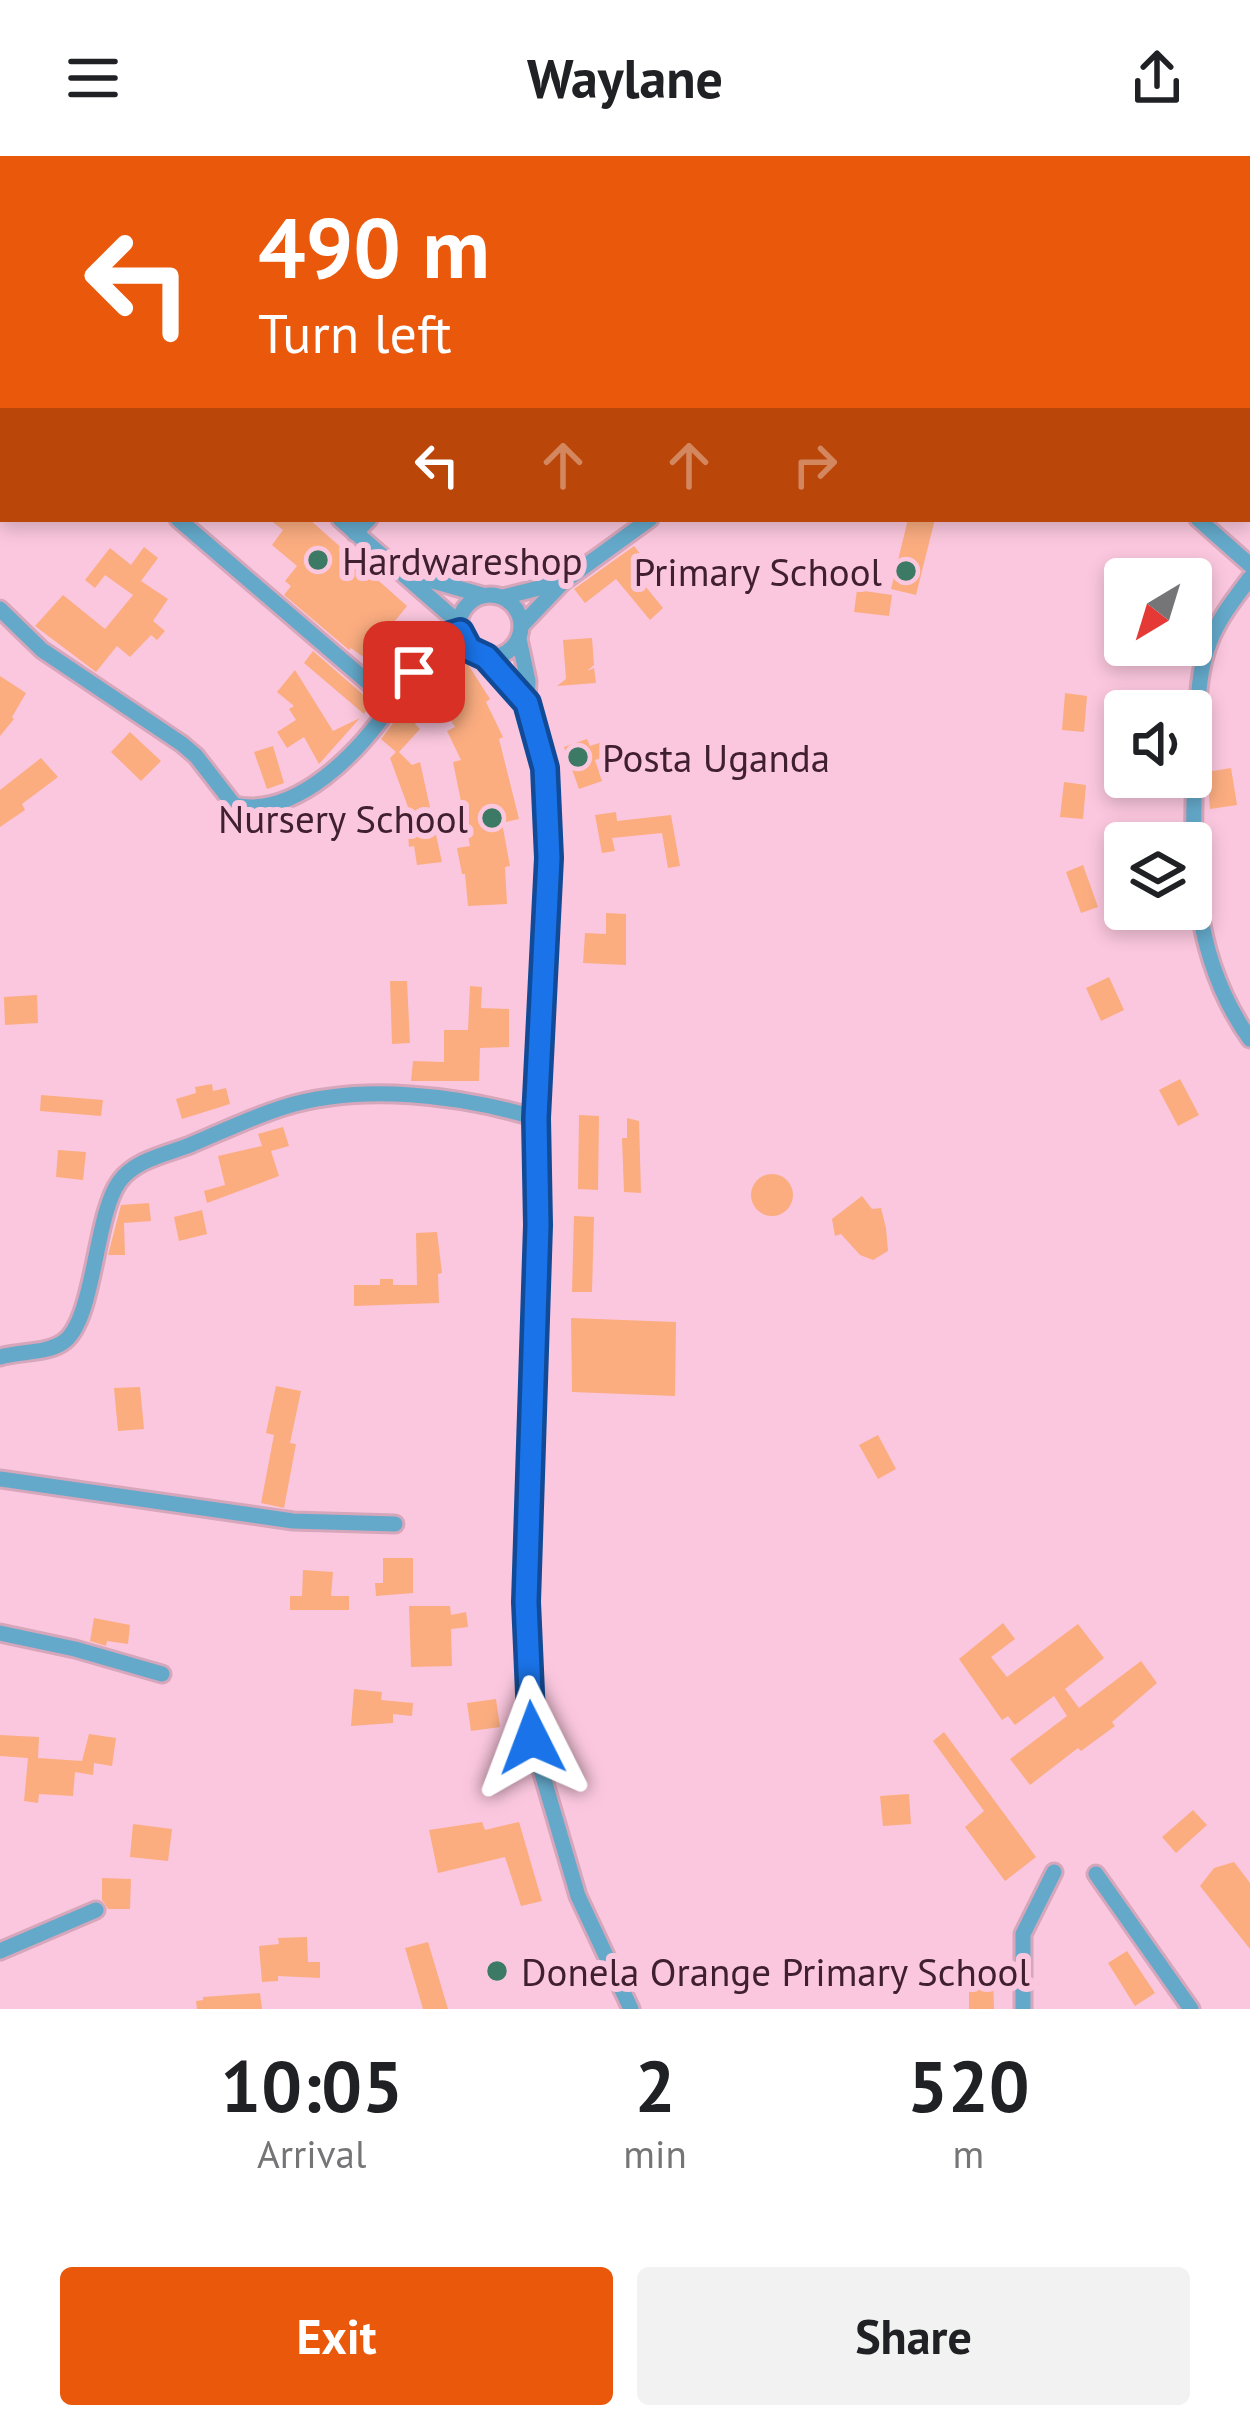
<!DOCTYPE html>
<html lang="en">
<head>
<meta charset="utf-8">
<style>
  body { margin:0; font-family:"PT Sans",sans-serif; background:#f2f2f2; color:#202124; height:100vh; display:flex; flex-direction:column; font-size:45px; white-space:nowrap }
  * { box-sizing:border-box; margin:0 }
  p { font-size:39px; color:#757577 }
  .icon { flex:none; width:66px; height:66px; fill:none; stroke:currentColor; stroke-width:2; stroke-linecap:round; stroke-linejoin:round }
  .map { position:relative; height:1853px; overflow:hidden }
  .sheet { display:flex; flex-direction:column; background:#fff; flex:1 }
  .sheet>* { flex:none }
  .top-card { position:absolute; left:0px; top:0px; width:1251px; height:366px; box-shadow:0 6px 18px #0003; background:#ea580c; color:#fff; overflow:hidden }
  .needle { width:78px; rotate:218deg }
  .controls { position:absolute; left:1104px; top:402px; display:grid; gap:24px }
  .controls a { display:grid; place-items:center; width:108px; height:108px; border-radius:12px; background:#fff; box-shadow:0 6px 18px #0003; font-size:60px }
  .pin { position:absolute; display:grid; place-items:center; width:102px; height:102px; color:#fff; margin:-51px; border-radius:24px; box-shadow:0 6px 18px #0006 }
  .me { position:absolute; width:132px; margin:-66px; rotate:357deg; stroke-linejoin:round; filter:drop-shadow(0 0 9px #0008) }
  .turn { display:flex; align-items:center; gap:42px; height:252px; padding:0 60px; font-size:54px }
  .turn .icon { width:156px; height:156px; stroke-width:2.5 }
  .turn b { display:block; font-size:84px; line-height:102px }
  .lanes { display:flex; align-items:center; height:114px; padding:0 60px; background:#0003; justify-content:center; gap:60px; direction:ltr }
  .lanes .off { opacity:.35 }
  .eta { display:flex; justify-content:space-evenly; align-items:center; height:204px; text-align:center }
  .eta b { font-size:72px; font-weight:700; line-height:84px }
  .button { display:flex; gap:24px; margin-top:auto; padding:24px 60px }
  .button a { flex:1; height:138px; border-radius:12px; background:#ea580c; color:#fff; font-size:48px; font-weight:700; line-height:138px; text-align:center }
  .button a+a { background:#f2f2f2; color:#202124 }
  header { display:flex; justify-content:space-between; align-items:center; height:156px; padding:0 60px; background:#fff; font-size:54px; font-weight:700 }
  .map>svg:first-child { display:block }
  .building { fill:#fbad80 }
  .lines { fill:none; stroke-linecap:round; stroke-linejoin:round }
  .minor-casing { stroke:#d6a6bb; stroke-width:21 }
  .minor { stroke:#64a9ca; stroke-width:15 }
  .route-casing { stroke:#114b97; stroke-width:30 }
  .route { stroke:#1a73e8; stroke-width:21 }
  .poi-dot { fill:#3c7a66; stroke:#fbc7de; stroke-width:4.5 }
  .labels { text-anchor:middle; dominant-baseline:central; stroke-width:12; stroke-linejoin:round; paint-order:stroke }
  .poi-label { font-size:39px; fill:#402030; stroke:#fbc7de; text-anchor:start }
</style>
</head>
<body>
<header><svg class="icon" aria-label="menu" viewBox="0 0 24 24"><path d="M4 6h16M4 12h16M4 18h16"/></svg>Waylane<svg class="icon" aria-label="share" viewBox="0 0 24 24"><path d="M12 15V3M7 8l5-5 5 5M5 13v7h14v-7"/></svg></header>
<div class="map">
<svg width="1250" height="1853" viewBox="0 0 1250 1853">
  <rect width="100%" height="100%" fill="#fbc7de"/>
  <g class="building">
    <polygon points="269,363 309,363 407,450 382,481 403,497 406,494 412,498 390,529 383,523 387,518 351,492 349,494 284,439 291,430 285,425 297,410 272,389 283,374"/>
    <polygon points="908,363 935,363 916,439 891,433"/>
    <polygon points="634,390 645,404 632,414 663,452 650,464 616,423 585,447 574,433"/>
    <polygon points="144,391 158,402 141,425 168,443 153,465 165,475 157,484 151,479 130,501 117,490 96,516 35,470 63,439 105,473 133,439 105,419 95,432 85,424 110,392 131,409"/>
    <polygon points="857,434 892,439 889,460 854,456"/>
    <polygon points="592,482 594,509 587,515 594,512 596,527 557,530 566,523 563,484"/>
    <polygon points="449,492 467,507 490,543 486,546 503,581 499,583 519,663 502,667 510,710 505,711 507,748 468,750 465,718 462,718 457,692 470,690 453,606 461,604 447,575 455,571 439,547 415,568 420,573 399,596 412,609 420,606 442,706 417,709 414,690 409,691 408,680 404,681 398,654 408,651 390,602 396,596 381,583"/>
    <polygon points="313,495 373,547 364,558 304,507"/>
    <polygon points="295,514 333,575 360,562 319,608 304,581 287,592 277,576 296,564 289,553 294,550 277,536"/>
    <polygon points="0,520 26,537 12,561 14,563 0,580"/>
    <polygon points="1065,537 1087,540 1084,576 1062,574"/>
    <polygon points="130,576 161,605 141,625 111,596"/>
    <polygon points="587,583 590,590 602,586 607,600 595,604 602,625 579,633 564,591"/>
    <polygon points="273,590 284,627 267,633 254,596"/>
    <polygon points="41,602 58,621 22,648 25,654 0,671 0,634"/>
    <polygon points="1231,612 1237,649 1210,653 1207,616"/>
    <polygon points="1064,626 1086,629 1083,663 1060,661"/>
    <polygon points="616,656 617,665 671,659 680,710 668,712 662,677 612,682 615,695 602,697 595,659"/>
    <polygon points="1083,709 1098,751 1081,757 1066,716"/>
    <polygon points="606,757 626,758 626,809 583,807 585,777 606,778"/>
    <polygon points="1109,821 1124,854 1101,865 1086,832"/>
    <polygon points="390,825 407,825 410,887 392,888"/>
    <polygon points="470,830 482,831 481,852 509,853 509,891 480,892 479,925 411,925 413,905 444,906 444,874 468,874"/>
    <polygon points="37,839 38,867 5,869 4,841"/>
    <polygon points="1180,923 1199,959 1178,970 1159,934"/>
    <polygon points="212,928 213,935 226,932 230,948 182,963 176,943 196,937 195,931"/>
    <polygon points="41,939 103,944 101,960 40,955"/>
    <polygon points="579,959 599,960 598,1034 578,1033"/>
    <polygon points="627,962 639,965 641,1037 624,1036 622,982 627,982"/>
    <polygon points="283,971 289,990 271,995 279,1020 207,1047 204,1035 225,1029 218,1000 262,990 258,978"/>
    <polygon points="58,994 86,996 83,1024 56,1021"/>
    <circle cx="772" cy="1039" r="21"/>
    <polygon points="862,1040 872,1053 881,1052 886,1072 888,1095 873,1104 860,1099 841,1078 835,1080 832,1063"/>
    <polygon points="149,1047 151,1065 124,1067 125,1099 108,1099 121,1049"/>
    <polygon points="202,1054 207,1078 179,1085 174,1061"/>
    <polygon points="574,1060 594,1061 592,1136 572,1136"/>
    <polygon points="437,1076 442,1117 438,1118 439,1147 354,1150 354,1129 380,1129 380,1123 393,1123 393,1129 417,1129 416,1077"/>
    <polygon points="571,1162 676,1166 675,1240 572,1236"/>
    <polygon points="276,1230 301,1235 290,1287 296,1288 284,1352 261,1347 274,1279 266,1277"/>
    <polygon points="140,1231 144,1273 118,1275 114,1232"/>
    <polygon points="878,1279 896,1313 878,1323 859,1289"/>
    <polygon points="383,1402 413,1402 413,1437 376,1440 375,1427 383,1427"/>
    <polygon points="303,1414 333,1416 331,1440 349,1440 349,1454 290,1454 290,1440 302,1440"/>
    <polygon points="409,1450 450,1450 451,1459 466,1456 468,1471 451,1473 452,1510 411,1511"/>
    <polygon points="94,1462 130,1469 128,1488 107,1485 106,1490 90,1485"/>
    <polygon points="1003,1467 1015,1483 991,1501 1007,1521 1078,1468 1104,1502 1065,1533 1079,1552 1141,1505 1157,1527 1112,1566 1115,1570 1081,1595 1078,1592 1030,1629 1010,1603 1067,1560 1054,1540 1015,1569 1008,1560 1002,1564 959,1503"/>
    <polygon points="354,1533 382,1536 381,1544 413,1547 412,1560 393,1558 393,1567 351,1570"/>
    <polygon points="496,1543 500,1571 471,1575 467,1547"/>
    <polygon points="944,1576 1036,1701 1005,1725 965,1671 984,1655 933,1585"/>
    <polygon points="89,1578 116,1582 112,1610 94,1607 93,1619 75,1616 73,1640 39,1638 38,1647 24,1645 28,1602 0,1600 0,1579 39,1581 38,1602 82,1605"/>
    <polygon points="909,1638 911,1668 883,1670 880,1640"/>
    <polygon points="1193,1654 1207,1669 1176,1697 1162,1681"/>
    <polygon points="482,1666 485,1674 519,1666 542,1745 521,1750 505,1701 438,1717 429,1674"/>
    <polygon points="133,1668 172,1673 168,1705 130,1701"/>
    <polygon points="1234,1706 1250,1727 1250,1793 1200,1730 1214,1712"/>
    <polygon points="102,1722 131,1723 130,1753 108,1753 102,1744"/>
    <polygon points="307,1781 308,1806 320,1806 320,1822 278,1820 278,1825 262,1826 259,1790 279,1788 278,1782"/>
    <polygon points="428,1786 448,1853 423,1853 405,1792"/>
    <polygon points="1127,1795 1155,1837 1135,1850 1108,1807"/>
    <polygon points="969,1821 993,1821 994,1853 969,1853"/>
    <polygon points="260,1837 262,1853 197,1853 196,1845 203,1844 203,1841"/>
  </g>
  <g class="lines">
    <g class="minor-casing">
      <g id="minor">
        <polyline points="99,0 104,3"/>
        <polyline points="290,0 295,3"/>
        <polyline points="641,0 644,3"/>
        <polyline points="990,0 994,3"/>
        <polyline points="180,3 193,0"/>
        <polyline points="1112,3 1115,0"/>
        <polyline points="1203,3 1212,0"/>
        <polyline points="0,80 3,82"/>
        <polyline points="0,213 3,215"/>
        <polyline points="0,295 3,290"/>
        <polyline points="340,363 459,467"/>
        <polyline points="1198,363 1250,409"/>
        <polyline points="355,377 369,363"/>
        <path d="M1250 422C1235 442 1219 462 1210 485 1197 517 1198 552 1196 586 1192 690 1186 794 1250 883"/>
        <polyline points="411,424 433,425 482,439"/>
        <circle cx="490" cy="470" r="31"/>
        <polyline points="503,441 563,426"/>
        <path d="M0 453 42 494 182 588 196 600 234 649C296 663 362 594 392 547L178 363"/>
        <polyline points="522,469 563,426 650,363"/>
        <polyline points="519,483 528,525 527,547"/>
        <polyline points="486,501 527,547 535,569 545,612 549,702 536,962 539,1069 526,1446 532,1583 578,1740 631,1853"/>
        <polyline points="392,547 437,484 460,476"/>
        <path d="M0 1201C19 1195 44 1198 62 1187 95 1167 94 1061 119 1026 134 1004 167 998 190 989 221 976 252 961 284 951 362 927 459 939 536 962"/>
        <polyline points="0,1323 293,1365 395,1368"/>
        <polyline points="0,1477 75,1493 162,1518"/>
        <polyline points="1096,1718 1191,1853"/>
        <polyline points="0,1795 96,1754"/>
        <polyline points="1023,1853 1023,1778 1054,1716"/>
      </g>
    </g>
    <use href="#minor" class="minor"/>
  </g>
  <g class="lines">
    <g class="route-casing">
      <polyline id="route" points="414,516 440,482 460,476 469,493 486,501 527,547 545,612 549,702 536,962 538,1069 526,1446 532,1582"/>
    </g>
    <use href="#route" class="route"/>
  </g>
  <g class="poi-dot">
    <circle cx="318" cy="404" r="12"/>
    <circle cx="906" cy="415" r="12"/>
    <circle cx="578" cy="601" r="12"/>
    <circle cx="492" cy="662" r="12"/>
    <circle cx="497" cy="1815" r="12"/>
  </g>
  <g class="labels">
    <g class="poi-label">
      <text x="342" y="404">Hardwareshop</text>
      <text x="882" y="415" text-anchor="end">Primary School</text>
      <text x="602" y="601">Posta Uganda</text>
      <text x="468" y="662" text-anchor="end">Nursery School</text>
      <text x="521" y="1815">Donela Orange Primary School</text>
    </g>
  </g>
</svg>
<div class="controls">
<a><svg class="needle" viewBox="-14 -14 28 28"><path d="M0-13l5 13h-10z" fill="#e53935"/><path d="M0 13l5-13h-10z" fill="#757577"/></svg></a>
<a><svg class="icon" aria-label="sound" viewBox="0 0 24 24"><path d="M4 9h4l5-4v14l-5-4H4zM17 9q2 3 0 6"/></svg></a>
<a><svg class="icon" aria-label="layers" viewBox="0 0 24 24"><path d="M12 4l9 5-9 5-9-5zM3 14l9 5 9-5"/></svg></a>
</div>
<div class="pin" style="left:414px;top:516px;background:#d93025"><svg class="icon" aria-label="arrive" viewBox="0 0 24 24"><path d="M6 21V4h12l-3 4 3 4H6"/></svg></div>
<svg class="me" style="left:532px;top:1582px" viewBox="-20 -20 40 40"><path d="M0-17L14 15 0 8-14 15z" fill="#1a73e8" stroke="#fff" stroke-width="4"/></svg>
<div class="top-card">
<div class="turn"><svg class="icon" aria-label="left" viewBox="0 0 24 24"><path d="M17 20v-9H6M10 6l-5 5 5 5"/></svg><div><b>490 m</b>Turn left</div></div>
<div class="lanes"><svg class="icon" aria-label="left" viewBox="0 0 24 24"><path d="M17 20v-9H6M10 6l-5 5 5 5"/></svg><svg class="icon off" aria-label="ahead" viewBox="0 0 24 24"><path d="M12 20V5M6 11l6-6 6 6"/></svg><svg class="icon off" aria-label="ahead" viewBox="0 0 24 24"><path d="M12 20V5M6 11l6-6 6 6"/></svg><svg class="icon off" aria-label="right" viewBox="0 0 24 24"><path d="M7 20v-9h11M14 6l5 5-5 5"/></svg></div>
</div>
</div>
<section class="sheet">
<div class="eta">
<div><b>10:05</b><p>Arrival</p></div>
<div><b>2</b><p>min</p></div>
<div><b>520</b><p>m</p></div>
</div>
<div class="button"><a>Exit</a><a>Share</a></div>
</section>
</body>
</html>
